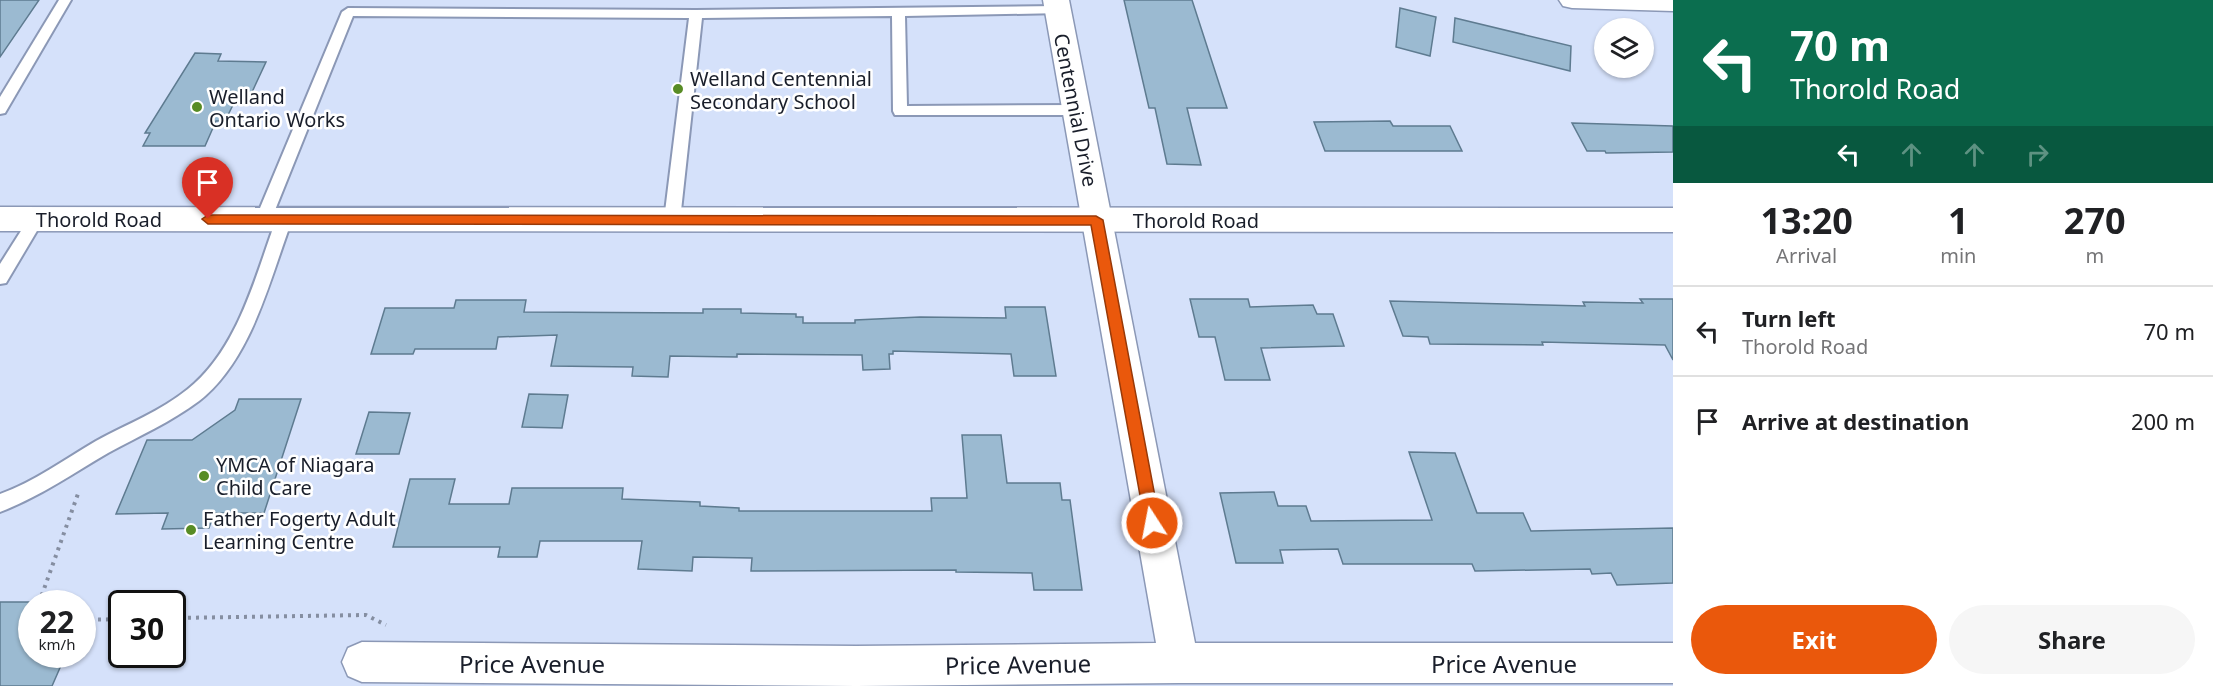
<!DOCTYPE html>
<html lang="en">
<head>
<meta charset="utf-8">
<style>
  body { margin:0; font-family:"Noto Sans",sans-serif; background:#f6f6f6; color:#202124; height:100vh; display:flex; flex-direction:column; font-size:22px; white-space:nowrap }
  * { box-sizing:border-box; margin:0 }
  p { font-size:20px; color:#757577 }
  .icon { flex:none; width:33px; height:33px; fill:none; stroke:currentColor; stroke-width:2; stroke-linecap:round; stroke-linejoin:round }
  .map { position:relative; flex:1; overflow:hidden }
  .side { display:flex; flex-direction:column; background:#fff; width:540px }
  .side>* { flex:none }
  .guide { background:#0b6e4f; color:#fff; overflow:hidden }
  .buttons { position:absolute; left:1594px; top:18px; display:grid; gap:12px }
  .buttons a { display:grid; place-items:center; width:60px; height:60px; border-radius:50%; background:#fff; box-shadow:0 2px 4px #0004; font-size:30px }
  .speed { position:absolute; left:18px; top:590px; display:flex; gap:12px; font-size:30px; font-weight:700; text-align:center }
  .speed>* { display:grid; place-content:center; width:78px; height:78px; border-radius:50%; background:#fff; box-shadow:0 2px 4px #0004; line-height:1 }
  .speed small { font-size:15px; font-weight:400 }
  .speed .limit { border:3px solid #111; border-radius:9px; background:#fff; color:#111 }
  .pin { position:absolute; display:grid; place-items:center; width:51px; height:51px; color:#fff; margin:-62px -26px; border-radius:50% 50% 50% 0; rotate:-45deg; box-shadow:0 0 6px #0007 }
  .pin .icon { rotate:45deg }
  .me { position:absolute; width:66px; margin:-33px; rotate:349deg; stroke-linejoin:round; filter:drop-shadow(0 0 4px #0008) }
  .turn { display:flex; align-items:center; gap:21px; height:126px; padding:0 18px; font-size:27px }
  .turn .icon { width:78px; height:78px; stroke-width:2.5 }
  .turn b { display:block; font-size:42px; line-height:51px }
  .lanes { display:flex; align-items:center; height:57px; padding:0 18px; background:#0003; justify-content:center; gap:30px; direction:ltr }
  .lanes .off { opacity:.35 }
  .eta { display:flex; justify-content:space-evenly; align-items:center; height:102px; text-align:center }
  .eta b { font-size:36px; font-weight:700; line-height:42px }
  .action { display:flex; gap:12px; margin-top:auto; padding:12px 18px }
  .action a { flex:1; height:69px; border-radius:36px; background:#ea580c; color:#fff; font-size:24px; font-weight:700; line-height:69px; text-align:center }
  .action a+a { background:#f6f6f6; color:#202124 }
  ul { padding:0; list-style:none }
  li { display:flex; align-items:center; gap:18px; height:90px; padding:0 18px; border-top:2px solid #e0e0e0 }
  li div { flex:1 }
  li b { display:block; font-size:22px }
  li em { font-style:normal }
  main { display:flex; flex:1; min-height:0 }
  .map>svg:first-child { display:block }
  .building { fill:#9bbad1; stroke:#5e7b90; stroke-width:1.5 }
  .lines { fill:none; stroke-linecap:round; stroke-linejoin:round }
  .lane-casing { stroke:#8b98b6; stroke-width:4 }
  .street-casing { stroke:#8b98b6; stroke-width:3 }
  .secondary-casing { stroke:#8b98b6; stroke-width:3 }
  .path { stroke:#858ea1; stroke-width:4; stroke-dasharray:3 5; stroke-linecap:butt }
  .lane { fill:#fff; fill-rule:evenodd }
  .street { fill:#fff; fill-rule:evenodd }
  .secondary { fill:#fff; fill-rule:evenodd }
  .route { fill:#ea580c; stroke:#983908; stroke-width:1.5 }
  .poi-dot { fill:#588c25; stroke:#fff; stroke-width:2 }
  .labels { text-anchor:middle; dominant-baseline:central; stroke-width:5; stroke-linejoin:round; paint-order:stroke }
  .poi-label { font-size:20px; fill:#191e2a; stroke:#fff; text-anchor:start }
  .street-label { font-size:20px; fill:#191e2a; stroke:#fff }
  .near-street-label { font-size:24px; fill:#191e2a; stroke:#fff }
</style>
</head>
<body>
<main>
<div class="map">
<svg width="1673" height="686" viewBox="0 0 1673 686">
  <rect width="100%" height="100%" fill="#d5e1fa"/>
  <g class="building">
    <polygon points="0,0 39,0 0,57"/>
    <polygon points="1124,0 1192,0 1227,108 1187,108 1201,165 1167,164 1155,108 1149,108"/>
    <polygon points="1400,8 1436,17 1430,56 1396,47"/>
    <polygon points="1455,18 1571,46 1570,71 1453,42"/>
    <polygon points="195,53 221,54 218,61 266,62 246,105 233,105 225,121 216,121 205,146 143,146 150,133 145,133"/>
    <polygon points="1390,121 1393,126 1450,126 1462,151 1325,151 1314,122"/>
    <polygon points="1572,123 1673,126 1673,152 1606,153 1605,151 1587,151"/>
    <polygon points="1190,299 1248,299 1250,307 1313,305 1317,314 1333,314 1344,346 1261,348 1270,380 1225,380 1215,337 1199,337"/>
    <polygon points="1640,299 1673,299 1673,360 1665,345 1542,342 1543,345 1430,344 1428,337 1403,336 1390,301 1585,306 1583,302 1643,303"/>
    <polygon points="456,300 526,300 524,312 703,313 703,309 741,309 741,313 796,314 796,317 803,317 803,323 855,323 855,320 920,317 1006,318 1005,307 1045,307 1056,376 1014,376 1011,354 893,351 893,354 889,354 890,369 863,370 862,355 737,354 737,357 670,356 668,377 632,376 633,367 551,366 557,335 498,337 496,349 415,349 413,354 371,354 385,308 454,308"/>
    <polygon points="529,394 568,395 562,428 522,427"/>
    <polygon points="239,399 301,399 264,513 214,513 209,528 162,529 168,513 116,514 147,440 192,440 235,410"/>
    <polygon points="369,412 410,413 399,454 356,454"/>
    <polygon points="962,435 1001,435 1007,483 1060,483 1062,500 1070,500 1082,590 1034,590 1032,573 956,572 956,570 751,571 752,558 693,557 692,571 638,569 642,541 540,541 537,557 498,557 500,547 393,547 410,479 455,479 449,504 509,504 512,488 623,488 622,499 700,502 700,506 739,508 739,511 932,511 931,498 967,498"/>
    <polygon points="1409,452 1455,453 1477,513 1523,513 1531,531 1673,528 1673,583 1617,585 1611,573 1592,574 1590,569 1475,571 1472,564 1343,564 1338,549 1280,550 1283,563 1236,563 1220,493 1274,492 1278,506 1306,506 1311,521 1432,520"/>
    <polygon points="0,602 32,602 32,654 66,654 52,686 0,686"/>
  </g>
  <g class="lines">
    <g class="lane-casing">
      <g id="lane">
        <polygon points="59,0 71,0 5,113 0,114 0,97"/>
        <polygon points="1058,6 1064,10 1063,13 905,16 907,106 1077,105 1084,110 1077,115 895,115 893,111 892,16 702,18 680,220 677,224 667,224 664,220 689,18 353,16 271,220 268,224 258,224 255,220 342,12 348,8 696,10"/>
        <polygon points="36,213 41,215 44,219 6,283 0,284 0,264 31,215"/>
        <path d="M284 214 289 216 292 220C269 281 252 359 199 401 171 422 139 436 108 453 72 474 39 497 0 512V494C34 482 65 459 96 441 127 424 161 411 188 389 238 349 255 277 276 220L279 216Z"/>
      </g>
    </g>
    <g class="street-casing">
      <g id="street">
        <polygon points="1043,0 1069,0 1195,643 1673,643 1673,683 1179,683 856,686 362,682 348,676 342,662 348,648 362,642 856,646 1156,643"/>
        <polygon points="1559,0 1673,0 1673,11 1572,8 1563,6"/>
      </g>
    </g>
    <g class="secondary-casing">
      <polygon id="secondary" points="0,207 1673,208 1673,232 0,231"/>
    </g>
    <g class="path">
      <polyline points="39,603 79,491"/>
      <polyline points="172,618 366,615 386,625"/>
      <polyline points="82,620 122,619"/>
    </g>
    <use href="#lane" class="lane"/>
    <use href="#street" class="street"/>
    <use href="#secondary" class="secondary"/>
  </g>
  <polygon class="route" points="208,215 1096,216 1103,220 1160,523 1158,528 1152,530 1147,528 1145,523 1091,225 208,224 202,219"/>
  <g class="poi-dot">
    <circle cx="678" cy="89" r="6"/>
    <circle cx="197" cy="107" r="6"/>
    <circle cx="204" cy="476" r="6"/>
    <circle cx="191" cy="530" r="6"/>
  </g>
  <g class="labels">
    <g class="poi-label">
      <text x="690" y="78">Welland Centennial<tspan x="690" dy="23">Secondary School</tspan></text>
      <text x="209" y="96">Welland<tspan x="209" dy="23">Ontario Works</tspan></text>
      <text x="216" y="464">YMCA of Niagara<tspan x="216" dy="23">Child Care</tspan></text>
      <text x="203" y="518">Father Fogerty Adult<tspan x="203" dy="23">Learning Centre</tspan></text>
    </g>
    <g class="street-label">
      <text transform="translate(1076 110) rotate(79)">Centennial Drive</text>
      <text x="99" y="219">Thorold Road</text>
      <text x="1196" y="220">Thorold Road</text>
    </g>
    <g class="near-street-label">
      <text x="532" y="663">Price Avenue</text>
      <text x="1504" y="663">Price Avenue</text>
      <text transform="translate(1018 664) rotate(-1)">Price Avenue</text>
    </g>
  </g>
</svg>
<div class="buttons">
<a><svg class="icon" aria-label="layers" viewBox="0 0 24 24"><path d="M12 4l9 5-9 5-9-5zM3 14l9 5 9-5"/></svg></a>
</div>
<div class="speed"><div>22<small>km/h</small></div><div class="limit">30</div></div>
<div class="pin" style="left:208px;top:219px;background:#d93025"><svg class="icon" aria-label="arrive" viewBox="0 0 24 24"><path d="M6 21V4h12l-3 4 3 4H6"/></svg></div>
<svg class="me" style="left:1152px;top:523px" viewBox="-20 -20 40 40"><circle r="17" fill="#ea580c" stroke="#fff" stroke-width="3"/><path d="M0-11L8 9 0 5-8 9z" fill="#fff"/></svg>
</div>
<section class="side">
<div class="guide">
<div class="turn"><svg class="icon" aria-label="left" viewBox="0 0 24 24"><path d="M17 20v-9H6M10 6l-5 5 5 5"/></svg><div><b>70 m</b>Thorold Road</div></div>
<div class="lanes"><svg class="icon" aria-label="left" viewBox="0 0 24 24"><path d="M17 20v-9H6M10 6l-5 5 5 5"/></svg><svg class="icon off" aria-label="ahead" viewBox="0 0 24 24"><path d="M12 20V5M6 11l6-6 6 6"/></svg><svg class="icon off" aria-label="ahead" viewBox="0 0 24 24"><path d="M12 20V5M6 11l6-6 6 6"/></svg><svg class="icon off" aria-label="right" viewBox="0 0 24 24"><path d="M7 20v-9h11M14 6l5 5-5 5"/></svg></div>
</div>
<div class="eta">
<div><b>13:20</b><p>Arrival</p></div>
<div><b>1</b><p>min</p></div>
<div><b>270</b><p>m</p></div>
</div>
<ul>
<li><svg class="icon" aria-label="left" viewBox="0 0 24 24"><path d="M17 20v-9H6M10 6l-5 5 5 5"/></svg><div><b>Turn left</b><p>Thorold Road</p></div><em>70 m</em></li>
<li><svg class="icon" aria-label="arrive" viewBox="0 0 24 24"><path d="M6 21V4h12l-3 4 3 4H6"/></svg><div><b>Arrive at destination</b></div><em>200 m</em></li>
</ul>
<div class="action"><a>Exit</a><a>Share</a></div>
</section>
</main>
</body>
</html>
